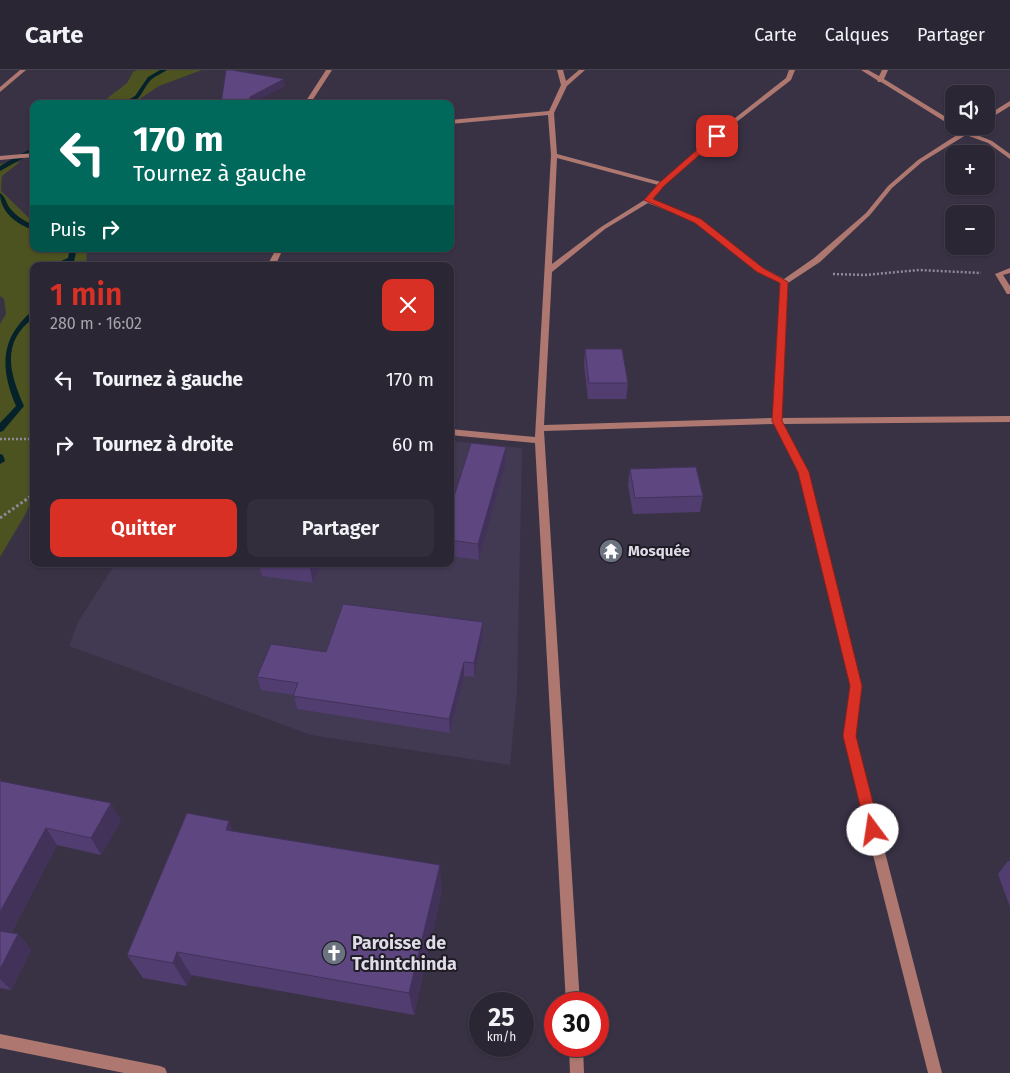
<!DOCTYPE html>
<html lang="fr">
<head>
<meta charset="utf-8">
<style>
  body { margin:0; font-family:"Fira Sans",sans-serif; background:#332e3c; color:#f1f3f6; height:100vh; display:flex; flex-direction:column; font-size:19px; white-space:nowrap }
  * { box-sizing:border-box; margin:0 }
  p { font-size:16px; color:#a6a5ac }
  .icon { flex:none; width:28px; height:28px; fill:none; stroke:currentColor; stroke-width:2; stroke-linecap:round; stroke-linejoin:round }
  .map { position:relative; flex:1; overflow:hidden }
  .sheet { position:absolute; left:30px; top:192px; width:424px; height:305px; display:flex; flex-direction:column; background:#2b2634; border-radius:10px; box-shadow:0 1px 4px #0004,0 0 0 1px #47434f }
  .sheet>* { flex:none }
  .top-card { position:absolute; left:30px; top:30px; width:424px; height:152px; border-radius:10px; box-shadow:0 1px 4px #0004,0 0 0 1px #47434f; background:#00695c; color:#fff; overflow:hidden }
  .controls { position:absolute; left:945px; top:15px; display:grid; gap:10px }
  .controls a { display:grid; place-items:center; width:50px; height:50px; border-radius:10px; background:#2b2634; box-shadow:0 1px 4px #0004,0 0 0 1px #47434f; font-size:25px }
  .speed { position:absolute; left:469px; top:922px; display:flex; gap:10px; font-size:25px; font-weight:700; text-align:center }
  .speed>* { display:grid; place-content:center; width:65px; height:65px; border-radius:50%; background:#2b2634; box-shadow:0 1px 4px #0004,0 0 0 1px #47434f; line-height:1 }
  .speed small { font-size:12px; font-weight:400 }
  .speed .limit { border:8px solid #d22; background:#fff; color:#111 }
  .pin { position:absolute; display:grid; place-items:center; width:42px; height:42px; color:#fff; margin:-21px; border-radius:10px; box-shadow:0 2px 8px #0006 }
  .me { position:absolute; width:55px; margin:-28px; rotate:346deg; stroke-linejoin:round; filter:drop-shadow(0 0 4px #0008) }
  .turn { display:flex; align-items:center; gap:18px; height:105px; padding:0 20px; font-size:22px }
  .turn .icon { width:65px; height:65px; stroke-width:2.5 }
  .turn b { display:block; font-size:35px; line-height:42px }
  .then { display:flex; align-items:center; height:48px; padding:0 20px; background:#0003; gap:10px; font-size:19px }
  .round { display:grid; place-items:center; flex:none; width:52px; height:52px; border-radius:10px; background:#332e3c }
  .head { display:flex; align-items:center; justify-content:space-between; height:85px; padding:0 20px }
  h1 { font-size:30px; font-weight:600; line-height:38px; color:#d93025 }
  .cta { display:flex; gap:10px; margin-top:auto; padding:10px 20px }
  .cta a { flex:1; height:58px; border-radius:10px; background:#d93025; color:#fff; font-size:20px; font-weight:600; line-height:58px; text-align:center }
  .cta a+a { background:#332e3c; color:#f1f3f6 }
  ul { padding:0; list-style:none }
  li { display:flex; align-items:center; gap:15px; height:65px; padding:0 20px }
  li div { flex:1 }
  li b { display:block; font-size:19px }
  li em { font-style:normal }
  header { display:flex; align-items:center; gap:30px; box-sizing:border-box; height:70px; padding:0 25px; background:#2b2634; border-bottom:1px solid #47434f }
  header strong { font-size:24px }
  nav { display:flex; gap:28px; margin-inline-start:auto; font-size:18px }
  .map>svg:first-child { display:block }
  .built { fill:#423953 }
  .green { fill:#4d5221 }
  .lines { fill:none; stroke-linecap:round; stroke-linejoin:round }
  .stream { fill:#05222b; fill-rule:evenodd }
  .path-far1 { stroke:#908a9a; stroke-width:2.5; stroke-dasharray:2 2; stroke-linecap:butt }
  .path { stroke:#908a9a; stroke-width:3; stroke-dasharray:2.5 2.5; stroke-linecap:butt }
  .street { fill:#ae7870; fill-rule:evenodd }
  .wall { fill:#513d6f }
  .shaded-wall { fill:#42325a }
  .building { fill:#5e4781; stroke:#42325a }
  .route { fill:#d93025; stroke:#8d1f18 }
  .labels { text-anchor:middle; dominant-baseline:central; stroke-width:4; stroke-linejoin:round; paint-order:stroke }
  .poi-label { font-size:15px; font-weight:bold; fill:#dfdbe7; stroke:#1f1c25; text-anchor:start }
  .near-poi-label { font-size:18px; font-weight:bold; fill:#dfdbe7; stroke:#1f1c25; text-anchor:start }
</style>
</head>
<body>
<header>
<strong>Carte</strong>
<nav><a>Carte</a><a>Calques</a><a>Partager</a></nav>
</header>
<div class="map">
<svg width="1010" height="1003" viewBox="0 0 1010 1003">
  <rect width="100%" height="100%" fill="#393245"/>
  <polygon class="built" points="450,371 522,378 517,620 510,695 311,665 69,576 78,552 115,494 450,494"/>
  <g class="green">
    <polygon points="137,0 202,0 159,16 132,34 100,34 127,13 133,2"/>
    <polygon points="20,92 2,106 1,121 30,149 34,149 34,179 87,179 86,196 34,196 34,425 25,445 0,487 0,254 6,244 4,229 0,226 0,94"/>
  </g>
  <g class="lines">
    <g class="stream">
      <path d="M160 0H167C163 3 157 5 152 9 140 20 143 34 121 34L135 26 148 7Z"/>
      <polygon points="34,77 34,82 0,101 0,96"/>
      <path d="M0 123C5 126 6 132 9 137 15 145 25 152 34 155V160C17 155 0 142 0 123Z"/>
      <polygon points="70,179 77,179 74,191 60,196 50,196 68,188"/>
      <path d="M31 242H34V248C0 272 10 304 24 336L3 361 0 362V353L16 336C0 298 0 269 31 242Z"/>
      <polygon points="0,384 3,385 5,391 0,394"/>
    </g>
    <g class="path-far1">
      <polyline points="833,204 865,205 919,200 981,203"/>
      <polyline points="0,369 34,369"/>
    </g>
    <polyline class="path" points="0,448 34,424"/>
    <g class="street">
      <polygon points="20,0 26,0 0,22 0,17"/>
      <polygon points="326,0 332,0 310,34 304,34"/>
      <path d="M557 0H563L566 11 579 0H585L567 16 554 43 557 84 661 112 730 52 786 8 789 0H795L791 10 734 54 664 115 652 129 700 150 763 198 784 209 814 188 866 143 888 116 918 90 960 63V60C966 59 971 56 978 56L970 62 992 71 1010 84V89L988 73 966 65 922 92 892 118 870 145 820 192 788 213 781 348 1010 346V352L783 354 808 402 861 616 855 666 942 1003H928L843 666 851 616 798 402 774 354 544 361 580 934H566L535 373 450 365V359L535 367 551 85 548 45 450 54V50L549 41 561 15ZM557 88 658 115 646 129 601 157 552 194ZM648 133 696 152 757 202 780 213 773 348 544 355 552 202 605 159Z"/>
      <polygon points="861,0 868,0 879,6 882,0 888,0 884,9 954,52 954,56 956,56 952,56 881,12 878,12 877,10"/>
      <polygon points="1010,31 1010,36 986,51 986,46"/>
      <polygon points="34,83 34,87 0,90 0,86"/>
      <polygon points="276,179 283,179 275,196 267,196"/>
      <polygon points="1010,198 1010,203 1003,205 1010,216 1010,224 1007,224 995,204"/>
      <polygon points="0,964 160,996 165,998 167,1003 124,1003 0,978"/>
      <polygon points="569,976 583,976 584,1003 570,1003"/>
    </g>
  </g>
  <g class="wall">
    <polygon points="585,279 628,313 626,329 588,329 584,295"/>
    <polygon points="506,393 479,490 450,486 450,439"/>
    <polygon points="630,399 703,426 700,442 633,444 628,415"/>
    <polygon points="259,494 321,494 313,513 262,506"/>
    <polygon points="483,566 474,607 464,606 450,663 297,639 294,625 261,620 257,607 326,582"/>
    <polygon points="0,709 2,712 121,750 101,785 57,775 11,863 18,864 31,880 11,920 0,918"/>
    <polygon points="234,761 442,820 414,945 191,905 187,916 143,908 127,885"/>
    <polygon points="1008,791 1010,791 1010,837 998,804"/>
  </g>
  <g class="shaded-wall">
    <polygon points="284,9 285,16 251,34 249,34 250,27"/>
    <polygon points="506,377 506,393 479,490 478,474"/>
    <polygon points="309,494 321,494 313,513"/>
    <polygon points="483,552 483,566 474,607 474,593"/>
    <polygon points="464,592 464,606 450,663 449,649"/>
    <polygon points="111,733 121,750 101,785 91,768"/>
    <polygon points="229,751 240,777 226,760"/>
    <polygon points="46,758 57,775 5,874 0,869 0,842"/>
    <polygon points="440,795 442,820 414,945 409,923"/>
    <polygon points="18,864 31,880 11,920 0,909 0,899"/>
    <polygon points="177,882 191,905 187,916 173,893"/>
  </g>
  <g class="building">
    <polygon points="226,0 232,0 284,9 250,27 249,34 221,34"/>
    <polygon points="585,279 622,279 628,313 589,313"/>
    <polygon points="471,373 506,377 478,474 450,470 450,439"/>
    <polygon points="696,397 703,426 635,428 630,399"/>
    <polygon points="343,534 483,552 474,593 464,592 449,649 293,626 298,613 257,607 271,574 326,582"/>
    <polygon points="0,711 111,733 91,768 46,758 0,842"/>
    <polygon points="187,743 229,751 226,760 440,795 409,923 177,882 173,893 127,885"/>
    <polygon points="0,861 18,864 0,899"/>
  </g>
  <polygon class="route" points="714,65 721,66 664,116 653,129 701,149 763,198 788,212 782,351 809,402 862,616 856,666 880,760 878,764 873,766 868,764 866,760 843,666 850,616 798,402 772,351 780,213 757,202 695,153 644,130 659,113"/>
  <defs>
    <g id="temple-disc" transform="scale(1.25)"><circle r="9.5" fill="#6b7280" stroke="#1f1c25"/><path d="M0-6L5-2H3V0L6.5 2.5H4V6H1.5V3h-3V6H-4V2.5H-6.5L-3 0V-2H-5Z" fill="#fff"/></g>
    <g id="church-disc" transform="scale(1.25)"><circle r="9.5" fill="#6b7280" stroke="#1f1c25"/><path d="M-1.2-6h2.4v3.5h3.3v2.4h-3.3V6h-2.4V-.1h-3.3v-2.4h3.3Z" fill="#fff"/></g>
  </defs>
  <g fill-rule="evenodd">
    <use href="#temple-disc" x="611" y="481"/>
    <use href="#church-disc" x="334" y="883"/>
  </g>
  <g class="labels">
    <g class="poi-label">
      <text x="628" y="481">Mosquée</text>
    </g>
    <g class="near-poi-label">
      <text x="352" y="873">Paroisse de<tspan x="352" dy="21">Tchintchinda</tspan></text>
    </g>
  </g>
</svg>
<div class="controls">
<a><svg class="icon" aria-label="sound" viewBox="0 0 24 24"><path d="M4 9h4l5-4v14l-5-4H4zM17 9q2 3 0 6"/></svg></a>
<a>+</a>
<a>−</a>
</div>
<div class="speed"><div>25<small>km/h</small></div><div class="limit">30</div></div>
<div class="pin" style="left:717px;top:66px;background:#d93025"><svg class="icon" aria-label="arrive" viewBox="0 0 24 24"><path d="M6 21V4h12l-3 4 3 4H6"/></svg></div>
<svg class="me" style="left:873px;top:760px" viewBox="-20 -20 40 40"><circle r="19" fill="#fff"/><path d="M0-13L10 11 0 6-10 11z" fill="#d93025"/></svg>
<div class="top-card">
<div class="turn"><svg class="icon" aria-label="left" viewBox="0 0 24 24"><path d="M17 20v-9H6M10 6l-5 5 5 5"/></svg><div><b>170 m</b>Tournez à gauche</div></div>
<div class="then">Puis<svg class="icon" aria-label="right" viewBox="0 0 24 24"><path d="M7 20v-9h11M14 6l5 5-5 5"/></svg></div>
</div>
<section class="sheet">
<div class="head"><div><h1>1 min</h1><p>280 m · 16:02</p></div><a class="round" style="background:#d93025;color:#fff"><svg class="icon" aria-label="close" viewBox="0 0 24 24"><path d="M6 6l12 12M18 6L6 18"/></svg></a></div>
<ul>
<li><svg class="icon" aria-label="left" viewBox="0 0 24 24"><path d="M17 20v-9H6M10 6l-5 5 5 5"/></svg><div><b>Tournez à gauche</b></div><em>170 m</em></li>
<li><svg class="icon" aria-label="right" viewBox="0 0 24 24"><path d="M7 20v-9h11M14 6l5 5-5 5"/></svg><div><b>Tournez à droite</b></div><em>60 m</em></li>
</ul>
<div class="cta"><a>Quitter</a><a>Partager</a></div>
</section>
</div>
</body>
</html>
